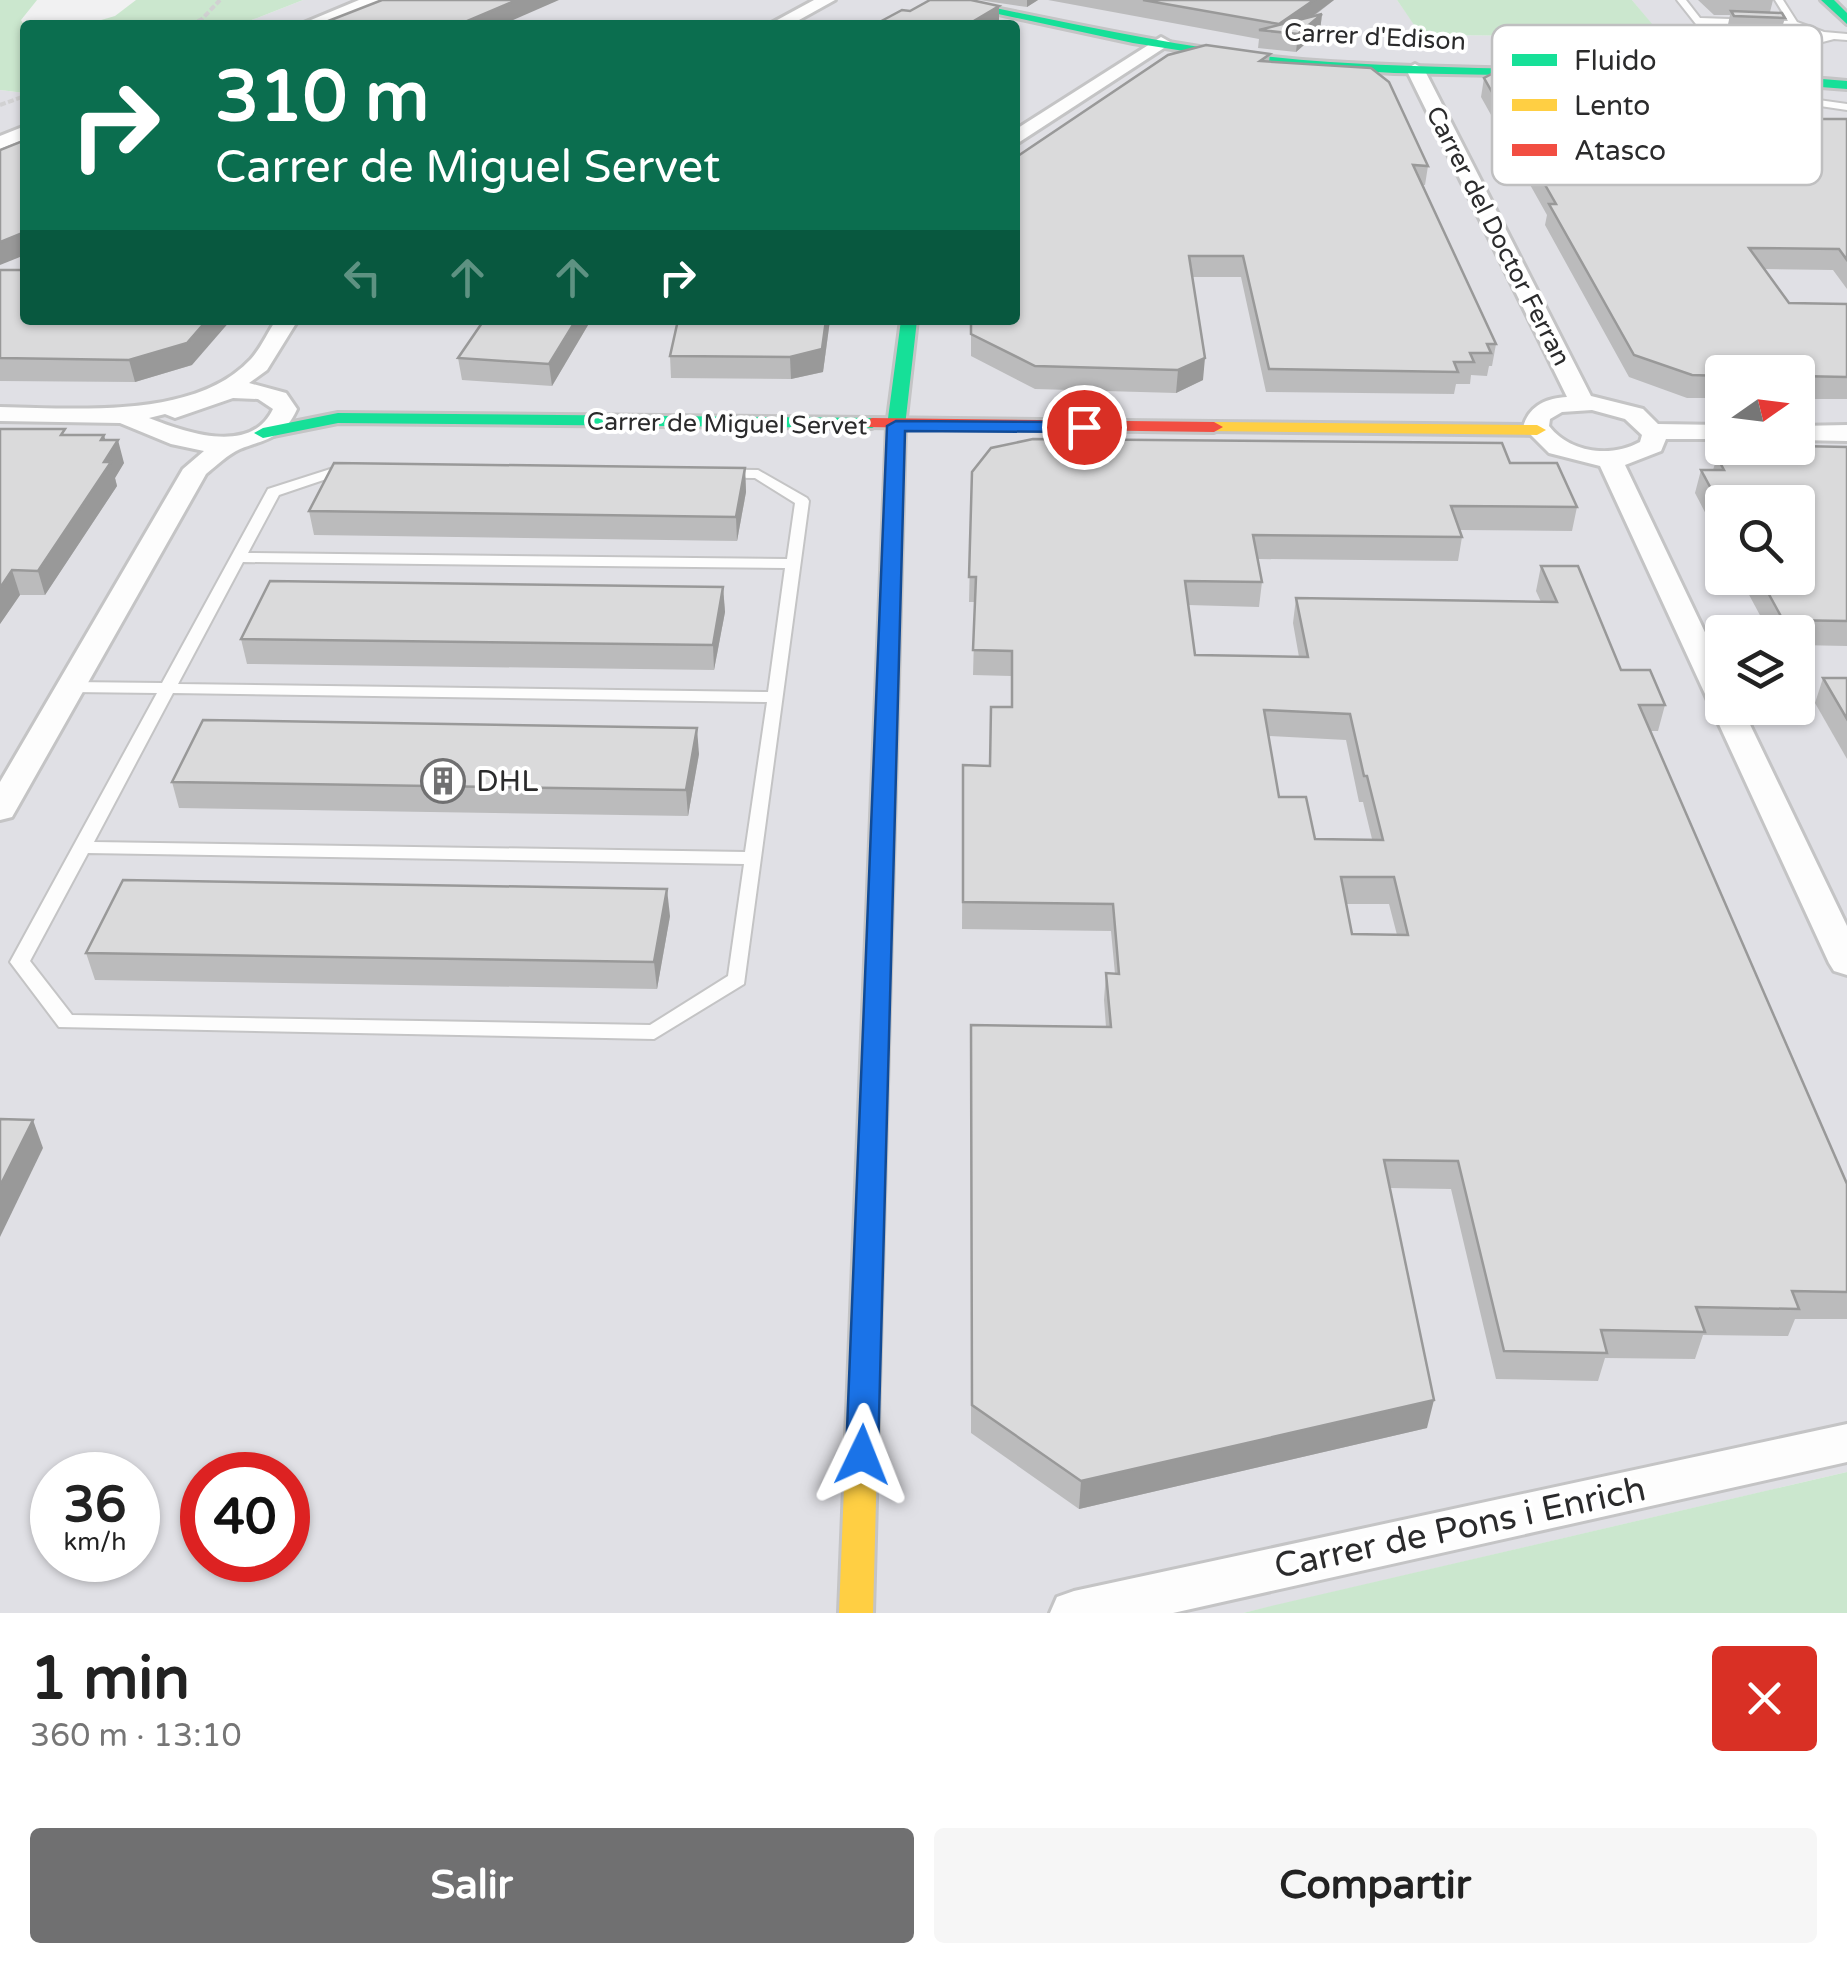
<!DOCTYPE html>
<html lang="es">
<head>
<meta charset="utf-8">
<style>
  body { margin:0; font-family:"Varela Round",sans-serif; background:#f6f6f6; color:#222; height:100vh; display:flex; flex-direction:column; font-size:38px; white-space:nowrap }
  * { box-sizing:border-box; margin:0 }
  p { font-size:32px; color:#767676 }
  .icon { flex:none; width:55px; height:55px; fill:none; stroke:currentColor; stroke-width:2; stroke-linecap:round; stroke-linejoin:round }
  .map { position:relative; height:1613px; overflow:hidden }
  .side { display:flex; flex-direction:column; background:#fff; flex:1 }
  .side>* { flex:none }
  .hud { position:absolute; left:20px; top:20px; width:1000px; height:305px; border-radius:10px; box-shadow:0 2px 8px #0004; background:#0b6e4f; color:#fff; overflow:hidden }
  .needle { width:65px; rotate:76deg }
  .fabs { position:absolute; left:1705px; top:355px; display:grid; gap:20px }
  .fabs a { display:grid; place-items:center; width:110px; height:110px; border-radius:10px; background:#fff; box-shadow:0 2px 8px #0004; font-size:50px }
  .speed { position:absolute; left:30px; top:1452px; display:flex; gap:20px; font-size:50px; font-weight:700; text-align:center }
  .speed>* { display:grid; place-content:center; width:130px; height:130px; border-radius:50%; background:#fff; box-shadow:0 2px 8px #0004; line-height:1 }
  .speed small { font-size:25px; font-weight:400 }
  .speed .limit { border:15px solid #d22; background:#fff; color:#111 }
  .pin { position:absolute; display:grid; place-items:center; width:85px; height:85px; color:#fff; margin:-42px; border:5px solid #fff; border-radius:50%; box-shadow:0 2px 10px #0007 }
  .me { position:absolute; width:110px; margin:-55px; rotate:2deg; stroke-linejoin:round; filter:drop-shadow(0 0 8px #0008) }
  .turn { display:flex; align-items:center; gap:35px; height:210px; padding:0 30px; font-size:45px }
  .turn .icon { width:130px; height:130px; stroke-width:2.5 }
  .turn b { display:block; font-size:70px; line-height:85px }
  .lanes { display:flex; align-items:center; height:95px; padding:0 30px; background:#0003; justify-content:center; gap:50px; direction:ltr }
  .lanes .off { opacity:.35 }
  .round { display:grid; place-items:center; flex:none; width:105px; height:105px; border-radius:10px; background:#f6f6f6 }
  .summary { display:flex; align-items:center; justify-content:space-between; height:170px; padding:0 30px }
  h1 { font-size:60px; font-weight:700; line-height:75px }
  .cta { display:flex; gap:20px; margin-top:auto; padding:20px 30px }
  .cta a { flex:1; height:115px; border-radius:10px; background:#707071; color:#fff; font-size:40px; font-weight:700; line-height:115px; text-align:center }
  .cta a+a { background:#f6f6f6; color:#222 }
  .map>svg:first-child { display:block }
  .built { fill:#e0e0e5; fill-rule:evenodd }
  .green { fill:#cbe7ce }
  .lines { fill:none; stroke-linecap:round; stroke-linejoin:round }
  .lane-casing { stroke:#c4c4c5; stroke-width:4 }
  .street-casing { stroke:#c4c4c5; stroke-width:6 }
  .fast-casing { stroke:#c4c4c5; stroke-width:6 }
  .slow-casing { stroke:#c4c4c5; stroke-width:6 }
  .jam-casing { stroke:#c4c4c5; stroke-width:6 }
  .path { stroke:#d1d1d2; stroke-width:4; stroke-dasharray:6 2.5; stroke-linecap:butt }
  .lane { fill:#fdfdfd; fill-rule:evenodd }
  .street { fill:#fdfdfd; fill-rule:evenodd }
  .fast { fill:#16e098; fill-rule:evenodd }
  .slow { fill:#ffcf43; fill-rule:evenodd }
  .jam { fill:#f24e42; fill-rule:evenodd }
  .wall { fill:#bbbbbc; fill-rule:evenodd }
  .shaded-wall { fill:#999 }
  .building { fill:#dadadb; stroke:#999; stroke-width:2.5; fill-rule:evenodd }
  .route { fill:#1a73e8; stroke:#114b97; stroke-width:2.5 }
  .labels { text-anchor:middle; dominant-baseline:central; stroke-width:8; stroke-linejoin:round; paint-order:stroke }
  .far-street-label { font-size:25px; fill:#2b2b2c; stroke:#fff }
  .poi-label { font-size:30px; fill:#2b2b2c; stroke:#fff; text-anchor:start }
  .near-street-label { font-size:35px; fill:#2b2b2c; stroke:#fff }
  .key { fill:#fff; stroke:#bfbfc0; stroke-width:2.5 }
  .key-label { font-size:28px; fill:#2b2b2c }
</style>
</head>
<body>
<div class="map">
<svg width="1847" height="1613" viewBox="0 0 1847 1613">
  <rect width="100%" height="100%" fill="#f1f1f2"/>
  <path class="built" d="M303 0H1397L1422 35 1662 37 1632 0H1847V1472L1243 1613H0V90L25 93V320H1015V25H239ZM1722 372H1798V448H1722ZM1722 502H1798V578H1722ZM1722 632H1798V708H1722ZM52 1475H138V1560H52ZM202 1475H288V1560H202Z"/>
  <g class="green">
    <polygon points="0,0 37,0 21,20 25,27 25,93 0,90"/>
    <polygon points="136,0 303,0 239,25 84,25 115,16"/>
    <polygon points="1397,0 1632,0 1663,37 1421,35"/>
    <polygon points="1847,1472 1847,1613 1243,1613 1271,1606"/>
  </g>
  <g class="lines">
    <g class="lane-casing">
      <g id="lane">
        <path d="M1677 0H1686L1700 18 1788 21 1775 0H1783L1797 22 1824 32 1847 34V40L1834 39 1807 46 1719 43 1742 73 1737 76ZM1704 24 1793 27 1819 37 1807 40 1714 37Z"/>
        <polygon points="1696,68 1702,68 1712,85 1847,104 1847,110 1706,89"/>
        <path d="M343 465 758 470 807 498 809 501 744 984 654 1039 59 1027 10 962 157 693 72 692 64 687 72 682 162 683 268 489ZM344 473 755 478 795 503 787 559 248 553 279 495ZM243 562 785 568 768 692 178 684ZM173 693 767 702 745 852 94 842ZM88 853 744 864 728 976 650 1025 72 1015 30 961Z"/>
      </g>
    </g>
    <g class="street-casing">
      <g id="street">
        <polygon points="359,0 382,0 324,25 299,25"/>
        <polygon points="814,0 835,0 790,25 768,25"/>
        <polygon points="1161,37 1170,42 1167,46 1015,145 1015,130"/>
        <path d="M1415 64 1424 69 1591 396 1643 409 1658 424 1722 425V439H1666L1661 451 1625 465 1722 668V708H1742L1847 926V975L1834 971 1829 963 1600 466 1549 453 1523 427C1529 406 1546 398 1567 397L1406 69ZM1592 410 1625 419 1642 435 1640 442C1611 458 1570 453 1549 426L1550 419 1562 412Z"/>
        <polygon points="25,126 25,139 0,149 0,136"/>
        <path d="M276 320H298L267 370 249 383 286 393 297 409C284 438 266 439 240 449 228 454 216 466 206 474L16 810 12 817 0 820V782L183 469 204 451 171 444 120 423 0 421V407C74 408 195 420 251 359 261 348 268 332 276 320ZM233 398 258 399 273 409C251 456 184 432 149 418L165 414 175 418Z"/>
        <polygon points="1847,425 1847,441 1798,440 1798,426"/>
        <polygon points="1847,1424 1847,1462 1173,1613 1050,1613 1057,1597 1074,1591"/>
      </g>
    </g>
    <g class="fast-casing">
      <g id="fast">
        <path d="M933 0H956C1080 25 1204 54 1330 62 1503 73 1675 66 1847 81V89L1718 79 1394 73 1280 66 1133 43Z"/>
        <polygon points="1821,0 1834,0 1847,13 1847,24"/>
        <polygon points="901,320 917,320 905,426 889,1012 885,1018 867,1018 863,1012 887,426"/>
        <polygon points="338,413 872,418 881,423 872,428 338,423 263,438 254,433 263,428"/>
      </g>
    </g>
    <g class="slow-casing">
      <g id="slow">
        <polygon points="1214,422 1537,425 1546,430 1537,435 1208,431 1205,427"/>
        <polygon points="876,1003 885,1006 889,1012 873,1613 839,1613 863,1012 867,1006"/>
      </g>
    </g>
    <g class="jam-casing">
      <polygon id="jam" points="872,418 1214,422 1223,427 1214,432 866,427 863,423"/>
    </g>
    <g class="path">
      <polyline points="190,25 202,19 220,0"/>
      <polyline points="0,105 25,96"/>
    </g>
    <use href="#lane" class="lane"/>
    <use href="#street" class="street"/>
    <use href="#fast" class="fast"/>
    <use href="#slow" class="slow"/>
    <use href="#jam" class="jam"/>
  </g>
  <g class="wall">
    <polygon points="979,0 1038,0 1027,7"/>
    <polygon points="1048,0 1334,0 1314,16 1322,14 1320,31 1296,52 1258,48 1259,39"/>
    <polygon points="1698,0 1773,0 1770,12 1785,18 1781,31 1799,42 1795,60 1743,58 1737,47 1740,34 1730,34 1727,29 1730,15 1714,15"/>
    <polygon points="1270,54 1269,62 1428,166 1425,185 1423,185 1496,344 1492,366 1489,366 1487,376 1471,375 1470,384 1456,384 1454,394 1266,392 1241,277 1192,277 1203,380 1176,393 1035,389 971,356 971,320"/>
    <polygon points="1484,78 1713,119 1847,119 1847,289 1833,270 1764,269 1789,303 1847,304 1847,399 1798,399 1798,372 1722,372 1722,398 1687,398 1629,377 1545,225 1547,215 1481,97"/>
    <polygon points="0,270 192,365 135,382 0,381"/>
    <polygon points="591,320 552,386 462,380 458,358"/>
    <polygon points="830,320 823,372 791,379 671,378 670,356"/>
    <polygon points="0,429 105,440 124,463 115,478 117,486 45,595 20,595 0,624"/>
    <polygon points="1847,447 1847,646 1798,645 1798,632 1769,632 1740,578 1798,578 1722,502 1722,545 1695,493 1701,470 1713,470 1717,457 1728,457 1730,448"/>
    <path d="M1510 463 1577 507 1572 531 1460 530 1462 537 1458 561 1258 559 1262 582 1259 607 1188 605 1195 655 1299 657 1293 623 1296 598 1541 602 1536 591 1541 566 1621 670 1665 705 1658 731H1650L1847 1184V1319H1795L1788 1336 1703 1335 1695 1359 1605 1358 1598 1381 1496 1379 1451 1189 1390 1188 1427 1428 1079 1509 971 1433V1053L1106 1027 1104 1000 1106 973 1115 974 1111 931 962 929 963 765 989 766 1011 707V676L973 675 975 602H969L972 472ZM1268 736 1346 740 1359 802H1363L1372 839H1315L1279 797ZM1346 904H1389L1397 935 1352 934Z"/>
    <polygon points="745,468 746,492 737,541 314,535 309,511"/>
    <polygon points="723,587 725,612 714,670 247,664 241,639"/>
    <polygon points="1823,678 1847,678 1847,759 1815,703"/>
    <polygon points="699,754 688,816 179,808 172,782"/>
    <polygon points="670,916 657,989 95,980 86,953"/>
  </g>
  <g class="shaded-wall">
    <polygon points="517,0 559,0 502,25 458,25"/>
    <polygon points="1027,0 1038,0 1027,7"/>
    <polygon points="1314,0 1334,0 1290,33 1279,24"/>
    <polygon points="999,6 999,23 996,25 967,25"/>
    <polygon points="1322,14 1320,31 1296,52 1298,34"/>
    <polygon points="1019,77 1018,95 1015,97 1015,79"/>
    <polygon points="25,232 25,255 0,265 0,242"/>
    <polygon points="207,320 231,320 192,365 135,382 129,360"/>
    <polygon points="576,320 591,320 552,386 549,364"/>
    <polygon points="826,320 830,320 823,372 791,379 790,357"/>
    <polygon points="1205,358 1203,380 1176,393 1178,370"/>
    <polygon points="104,435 109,454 118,440 124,463 115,478 117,486 45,595 38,571"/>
    <polygon points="745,468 746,492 737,541 736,517"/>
    <polygon points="12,570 20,595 0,624 0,588"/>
    <polygon points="723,587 725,612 714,670 713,645"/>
    <polygon points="697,728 699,754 688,816 686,790"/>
    <polygon points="667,889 670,916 657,989 654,962"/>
    <polygon points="33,1120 43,1148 0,1237 0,1186"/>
    <polygon points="1434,1400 1427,1428 1079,1509 1081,1481"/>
  </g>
  <g class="building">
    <polygon points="382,0 517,0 458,25 318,25"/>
    <polygon points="930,0 971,0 999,6 967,25 874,25 902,10 910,11"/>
    <polygon points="1143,0 1314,0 1279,24"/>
    <polygon points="1731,11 1782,13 1785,18 1734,16"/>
    <polygon points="1322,14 1298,34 1259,30"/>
    <polygon points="1206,45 1270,54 1260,61 1371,68 1389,82 1428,166 1413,165 1496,344 1487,344 1491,353 1470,353 1474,362 1454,362 1458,372 1269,369 1243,256 1189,256 1205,358 1178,370 1035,366 971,334 971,320 1015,320 1015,158 1168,55"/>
    <polygon points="1505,67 1675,69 1713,119 1847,119 1847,260 1839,249 1749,248 1789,303 1847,304 1847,377 1798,376 1798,372 1722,372 1722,376 1692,375 1634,355 1549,204 1556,204 1484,78"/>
    <polygon points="25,140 25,232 0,242 0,150"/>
    <polygon points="25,263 25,320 207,320 187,343 129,360 0,358 0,270 24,270"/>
    <polygon points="484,320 576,320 549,364 458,358"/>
    <polygon points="678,320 826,320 822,349 790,357 670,356"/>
    <polygon points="0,429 65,429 61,435 104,435 101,440 118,440 104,462 111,462 38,571 12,570 0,588"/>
    <path d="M1033 439 1502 443 1510 463H1557L1577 507 1451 506 1462 537 1253 535 1262 582 1185 581 1195 655 1308 657 1296 598 1557 602 1541 566H1578L1621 670H1650L1665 705H1639L1847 1184V1292L1792 1291 1799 1309 1696 1307 1705 1332 1601 1330 1607 1353 1504 1351 1458 1161 1384 1160 1434 1400 1081 1481 972 1405 971 1025 1111 1027 1106 973 1119 974 1113 904 963 902V765L990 766 991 707H1012V651L973 650 976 577H969L972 472 991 448ZM1264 710 1350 714 1364 776H1367L1383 840 1315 839 1306 797H1279ZM1341 877H1394L1408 935 1352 934Z"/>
    <polygon points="1798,446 1847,447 1847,621 1783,620 1760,578 1798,578 1798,502 1722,502 1722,509 1701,470 1724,470 1717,457 1738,457 1732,448"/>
    <polygon points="334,463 745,468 736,517 309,511"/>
    <polygon points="270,581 723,587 713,645 241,639"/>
    <polygon points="1823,678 1847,678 1847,719"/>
    <polygon points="203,720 697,728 686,790 172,782"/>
    <polygon points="123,880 667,889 654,962 86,953"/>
    <polygon points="0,1119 33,1120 0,1186"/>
  </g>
  <polygon class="route" points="896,421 1084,422 1093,427 1084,432 905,431 878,1455 873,1464 862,1468 851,1464 846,1455 887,426"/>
  <defs>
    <g id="building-ring" transform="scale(2.25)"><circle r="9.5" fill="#fff" stroke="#707071" stroke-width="1.5"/><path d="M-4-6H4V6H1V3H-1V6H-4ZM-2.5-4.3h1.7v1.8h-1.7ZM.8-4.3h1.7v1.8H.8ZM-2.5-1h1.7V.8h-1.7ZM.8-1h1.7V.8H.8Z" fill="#707071"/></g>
  </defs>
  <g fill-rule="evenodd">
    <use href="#building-ring" x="443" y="781"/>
  </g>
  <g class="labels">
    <g class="far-street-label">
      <text transform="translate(1375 37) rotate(3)">Carrer d'Edison</text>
      <text transform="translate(1498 236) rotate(63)">Carrer del Doctor Ferran</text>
      <text transform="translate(727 424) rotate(1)">Carrer de Miguel Servet</text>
    </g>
    <g class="poi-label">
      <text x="476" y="781">DHL</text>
    </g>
    <g class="near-street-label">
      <text transform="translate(1460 1528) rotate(-12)">Carrer de Pons i Enrich</text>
    </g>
  </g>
  <rect x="1492" y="25" width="330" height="160" rx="15" class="key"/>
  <rect x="1512" y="54" width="45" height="12" fill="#16e098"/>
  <rect x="1512" y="99" width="45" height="12" fill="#ffcf43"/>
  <rect x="1512" y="144" width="45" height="12" fill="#f24e42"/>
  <g class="key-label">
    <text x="1574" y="70">Fluido</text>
    <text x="1574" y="115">Lento</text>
    <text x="1574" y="160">Atasco</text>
  </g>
</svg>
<div class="fabs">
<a><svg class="needle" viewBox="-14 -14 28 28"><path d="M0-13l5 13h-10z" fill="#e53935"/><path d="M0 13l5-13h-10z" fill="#767676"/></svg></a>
<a><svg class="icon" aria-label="search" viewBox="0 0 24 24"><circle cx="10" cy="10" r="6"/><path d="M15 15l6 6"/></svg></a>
<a><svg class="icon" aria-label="layers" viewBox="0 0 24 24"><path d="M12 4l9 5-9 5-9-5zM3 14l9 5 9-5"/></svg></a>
</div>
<div class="speed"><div>36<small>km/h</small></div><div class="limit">40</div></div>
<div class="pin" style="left:1084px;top:427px;background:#d93025"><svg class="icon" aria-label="arrive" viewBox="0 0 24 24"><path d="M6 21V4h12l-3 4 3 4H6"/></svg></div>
<svg class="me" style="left:862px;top:1455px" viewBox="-20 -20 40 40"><path d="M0-17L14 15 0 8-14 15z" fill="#1a73e8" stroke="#fff" stroke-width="4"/></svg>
<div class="hud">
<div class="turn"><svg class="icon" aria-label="right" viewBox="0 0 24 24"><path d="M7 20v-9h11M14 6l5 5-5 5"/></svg><div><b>310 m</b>Carrer de Miguel Servet</div></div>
<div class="lanes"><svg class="icon off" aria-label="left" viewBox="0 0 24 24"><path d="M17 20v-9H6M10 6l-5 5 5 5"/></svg><svg class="icon off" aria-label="ahead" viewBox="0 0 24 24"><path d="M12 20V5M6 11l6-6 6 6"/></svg><svg class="icon off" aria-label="ahead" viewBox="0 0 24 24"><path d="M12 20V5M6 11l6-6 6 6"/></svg><svg class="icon" aria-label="right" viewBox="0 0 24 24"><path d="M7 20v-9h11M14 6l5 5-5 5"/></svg></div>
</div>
</div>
<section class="side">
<div class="summary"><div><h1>1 min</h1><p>360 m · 13:10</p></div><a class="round" style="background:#d93025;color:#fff"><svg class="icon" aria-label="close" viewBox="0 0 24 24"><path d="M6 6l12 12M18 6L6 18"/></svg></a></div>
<div class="cta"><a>Salir</a><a>Compartir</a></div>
</section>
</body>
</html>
